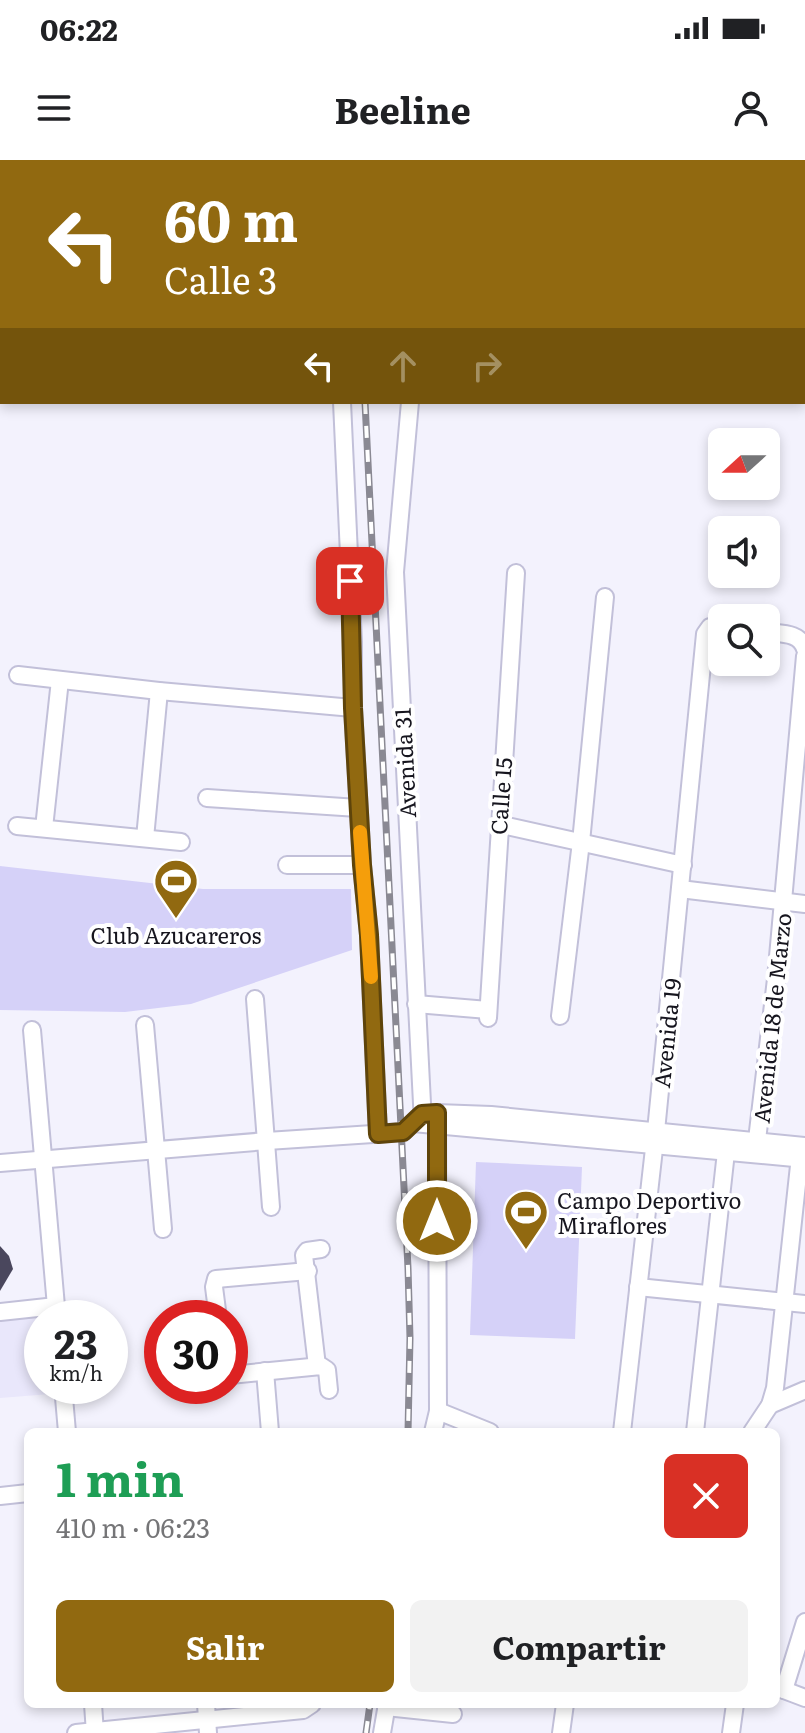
<!DOCTYPE html>
<html lang="es">
<head>
<meta charset="utf-8">
<style>
  body { margin:0; font-family:Literata,serif; background:#f2f2f2; color:#202124; height:100vh; display:flex; flex-direction:column; font-size:30px; white-space:nowrap }
  * { box-sizing:border-box; margin:0 }
  p { font-size:26px; color:#757577 }
  .icon { flex:none; width:44px; height:44px; fill:none; stroke:currentColor; stroke-width:2; stroke-linecap:round; stroke-linejoin:round }
  .map { position:relative; flex:1; overflow:hidden }
  .panel { position:absolute; left:24px; top:1268px; width:756px; height:280px; display:flex; flex-direction:column; background:#fff; border-radius:12px; box-shadow:0 4px 12px #0003 }
  .panel>* { flex:none }
  .top-card { position:absolute; left:0px; top:0px; width:806px; height:244px; box-shadow:0 4px 12px #0003; background:#916910; color:#fff; overflow:hidden }
  .needle { width:52px; rotate:249deg }
  .tools { position:absolute; left:708px; top:268px; display:grid; gap:16px }
  .tools a { display:grid; place-items:center; width:72px; height:72px; border-radius:12px; background:#fff; box-shadow:0 4px 12px #0003; font-size:40px }
  .speed { position:absolute; left:24px; top:1140px; display:flex; gap:16px; font-size:40px; font-weight:700; text-align:center }
  .speed>* { display:grid; place-content:center; width:104px; height:104px; border-radius:50%; background:#fff; box-shadow:0 4px 12px #0003; line-height:1 }
  .speed small { font-size:20px; font-weight:400 }
  .speed .limit { border:12px solid #d22; background:#fff; color:#111 }
  .pin { position:absolute; display:grid; place-items:center; width:68px; height:68px; color:#fff; margin:-34px; border-radius:16px; box-shadow:0 4px 12px #0006 }
  .me { position:absolute; width:88px; margin:-44px; rotate:0deg; stroke-linejoin:round; filter:drop-shadow(0 0 6px #0008) }
  .turn { display:flex; align-items:center; gap:28px; height:168px; padding:0 32px; font-size:36px }
  .turn .icon { width:104px; height:104px; stroke-width:2.5 }
  .turn b { display:block; font-size:56px; line-height:68px }
  .lanes { display:flex; align-items:center; height:76px; padding:0 32px; background:#0003; justify-content:center; gap:40px; direction:ltr }
  .lanes .off { opacity:.35 }
  .round { display:grid; place-items:center; flex:none; width:84px; height:84px; border-radius:12px; background:#f2f2f2 }
  .head { display:flex; align-items:center; justify-content:space-between; height:136px; padding:0 32px }
  h1 { font-size:48px; font-weight:700; line-height:60px; color:#1e9e55 }
  .cta { display:flex; gap:16px; margin-top:auto; padding:16px 32px }
  .cta a { flex:1; height:92px; border-radius:12px; background:#916910; color:#fff; font-size:32px; font-weight:700; line-height:92px; text-align:center }
  .cta a+a { background:#f2f2f2; color:#202124 }
  .status { display:flex; justify-content:space-between; align-items:center; height:56px; padding:0 40px; background:#fff; direction:ltr }
  .status svg { height:22px; fill:currentColor }
  header { display:flex; justify-content:space-between; align-items:center; height:104px; padding:0 32px; background:#fff; font-size:36px; font-weight:700 }
  .map>svg:first-child { display:block }
  .built { fill:#e9e7fb }
  .green { fill:#d5d1f8 }
  .building { fill:#4a475d }
  .lines { fill:none; stroke-linecap:round; stroke-linejoin:round }
  .minor-casing { stroke:#c2c0d9; stroke-width:20 }
  .minor { stroke:#fff; stroke-width:16 }
  .rail-casing { stroke:#8a8993; stroke-width:7 }
  .rail { stroke:#fff; stroke-width:4; stroke-dasharray:12; stroke-linecap:butt }
  .route-casing { stroke:#5e440a; stroke-width:20 }
  .route { stroke:#916910; stroke-width:14 }
  .slow { stroke:#f59e0b; stroke-width:14 }
  .labels { text-anchor:middle; dominant-baseline:central; stroke-width:8; stroke-linejoin:round; paint-order:stroke }
  .street-label { font-size:22px; fill:#16151e; stroke:#fff }
  .poi-label { font-size:22px; fill:#16151e; stroke:#fff }
</style>
</head>
<body>
<div class="status"><b>06:22</b><svg viewBox="0 0 49 12"><path d="M0 12V9h3v3zM5 12V6h3v6zM10 12V3h3v9zM15 12V0h3v12zM26 1h20v11H26zM47 4h2v5h-2z"/></svg></div>
<header><svg class="icon" aria-label="menu" viewBox="0 0 24 24"><path d="M4 6h16M4 12h16M4 18h16"/></svg>Beeline<svg class="icon" aria-label="person" viewBox="0 0 24 24"><circle cx="12" cy="8" r="4"/><path d="M4 21q1-7 8-7t8 7"/></svg></header>
<div class="map">
<svg width="805" height="1573" viewBox="0 0 805 1573">
  <rect width="100%" height="100%" fill="#f3f2fd"/>
  <polygon class="built" points="43,1154 42,1226 49,1226 50,1234 0,1238 0,1157"/>
  <g class="green">
    <polygon points="0,0 320,0 320,2 2,2 2,33"/>
    <polygon points="0,706 203,729 351,729 352,790 191,844 125,852 0,850"/>
    <polygon points="476,1002 582,1007 575,1179 470,1175"/>
  </g>
  <polygon class="building" points="0,1086 9,1096 13,1109 0,1131"/>
  <g class="lines">
    <g class="minor-casing">
      <g id="minor">
        <polyline points="412,0 412,2"/>
        <polyline points="630,0 639,2"/>
        <polyline points="787,0 794,2"/>
        <polyline points="734,2 734,0"/>
        <polyline points="747,2 747,0"/>
        <polyline points="342,242 353,482 353,548 362,705 369,775 378,974"/>
        <polyline points="410,242 395,412 423,963"/>
        <path d="M766 472C781 474 800 472 805 489"/>
        <polyline points="18,515 159,531 353,548"/>
        <polyline points="207,638 358,648"/>
        <polyline points="498,664 683,705"/>
        <polyline points="17,666 181,682"/>
        <polyline points="44,668 60,520"/>
        <polyline points="145,678 159,531"/>
        <polyline points="287,705 362,705"/>
        <polyline points="680,729 805,744"/>
        <polyline points="255,839 271,1047"/>
        <polyline points="416,844 488,850"/>
        <polyline points="560,856 581,682 605,437"/>
        <polyline points="488,858 516,413"/>
        <polyline points="145,865 163,1069"/>
        <polyline points="32,870 57,1158"/>
        <polyline points="413,963 805,999"/>
        <polyline points="757,980 776,819 805,496"/>
        <polyline points="0,1003 267,981 403,972 422,954 437,953 491,955 805,986"/>
        <polyline points="638,1127 805,1144"/>
        <polyline points="0,1152 56,1146"/>
        <polyline points="218,1158 214,1127 216,1119 308,1111"/>
        <polyline points="317,1206 304,1095 307,1091 321,1089"/>
        <polyline points="265,1211 270,1272"/>
        <polyline points="230,1215 321,1206 327,1210 329,1230"/>
        <polyline points="63,1226 67,1272"/>
        <polyline points="770,1245 805,1230"/>
        <polyline points="438,1251 490,1272"/>
        <polyline points="433,1272 438,1251 437,958"/>
        <polyline points="622,1272 656,971 705,474 710,467 722,466"/>
        <polyline points="695,1272 727,983"/>
        <polyline points="752,1272 770,1245 775,1228 801,987"/>
        <polyline points="0,1336 28,1333"/>
        <polyline points="776,1527 805,1538"/>
        <polyline points="784,1530 805,1462"/>
        <polyline points="93,1544 95,1573"/>
        <polyline points="206,1544 208,1573"/>
        <polyline points="386,1547 453,1554"/>
        <polyline points="76,1573 303,1550 312,1544"/>
        <polyline points="382,1573 387,1544"/>
        <polyline points="561,1573 565,1544"/>
        <polyline points="731,1573 735,1544"/>
      </g>
    </g>
    <use href="#minor" class="minor"/>
    <g class="rail-casing">
      <g id="rail">
        <polyline points="354,0 354,2"/>
        <polyline points="365,242 408,1108 410,1178 408,1272"/>
        <polyline points="366,1573 370,1544"/>
      </g>
    </g>
    <use href="#rail" class="rail"/>
  </g>
  <g class="lines">
    <g class="route-casing">
      <polyline id="route" points="350,421 353,548 362,705 369,775 378,974 403,972 422,954 437,953 437,1061"/>
    </g>
    <use href="#route" class="route"/>
    <polyline class="slow" points="360,672 371,817"/>
  </g>
  <defs>
    <g id="stadium-pin" transform="scale(2.3)"><path d="M0 17L-7.5 6A9.5 9.5 0 1 1 7.5 6Z" fill="#916910" stroke="#fff"/><path d="M0-5a6.5 5 0 1 0 0 10a6.5 5 0 1 0 0-10ZM-3.5-1.8h7v3.6h-7Z" fill="#fff"/></g>
  </defs>
  <g fill-rule="evenodd">
    <use href="#stadium-pin" x="176" y="721"/>
    <use href="#stadium-pin" x="526" y="1052"/>
  </g>
  <g class="labels">
    <g class="street-label">
      <text transform="translate(404 603) rotate(-93)">Avenida 31</text>
      <text transform="translate(500 636) rotate(-86)">Calle 15</text>
      <text transform="translate(771 858) rotate(-84)">Avenida 18 de Marzo</text>
      <text transform="translate(666 873) rotate(-84)">Avenida 19</text>
    </g>
    <g class="poi-label">
      <text x="176" y="774">Club Azucareros</text>
      <text x="557" y="1039" text-anchor="start">Campo Deportivo<tspan x="557" dy="25">Miraflores</tspan></text>
    </g>
  </g>
</svg>
<div class="tools">
<a><svg class="needle" viewBox="-14 -14 28 28"><path d="M0-13l5 13h-10z" fill="#e53935"/><path d="M0 13l5-13h-10z" fill="#757577"/></svg></a>
<a><svg class="icon" aria-label="sound" viewBox="0 0 24 24"><path d="M4 9h4l5-4v14l-5-4H4zM17 9q2 3 0 6"/></svg></a>
<a><svg class="icon" aria-label="search" viewBox="0 0 24 24"><circle cx="10" cy="10" r="6"/><path d="M15 15l6 6"/></svg></a>
</div>
<div class="speed"><div>23<small>km/h</small></div><div class="limit">30</div></div>
<div class="pin" style="left:350px;top:421px;background:#d93025"><svg class="icon" aria-label="arrive" viewBox="0 0 24 24"><path d="M6 21V4h12l-3 4 3 4H6"/></svg></div>
<svg class="me" style="left:437px;top:1061px" viewBox="-20 -20 40 40"><circle r="17" fill="#916910" stroke="#fff" stroke-width="3"/><path d="M0-11L8 9 0 5-8 9z" fill="#fff"/></svg>
<div class="top-card">
<div class="turn"><svg class="icon" aria-label="left" viewBox="0 0 24 24"><path d="M17 20v-9H6M10 6l-5 5 5 5"/></svg><div><b>60 m</b>Calle 3</div></div>
<div class="lanes"><svg class="icon" aria-label="left" viewBox="0 0 24 24"><path d="M17 20v-9H6M10 6l-5 5 5 5"/></svg><svg class="icon off" aria-label="ahead" viewBox="0 0 24 24"><path d="M12 20V5M6 11l6-6 6 6"/></svg><svg class="icon off" aria-label="right" viewBox="0 0 24 24"><path d="M7 20v-9h11M14 6l5 5-5 5"/></svg></div>
</div>
<section class="panel">
<div class="head"><div><h1>1 min</h1><p>410 m · 06:23</p></div><a class="round" style="background:#d93025;color:#fff"><svg class="icon" aria-label="close" viewBox="0 0 24 24"><path d="M6 6l12 12M18 6L6 18"/></svg></a></div>
<div class="cta"><a>Salir</a><a>Compartir</a></div>
</section>
</div>
</body>
</html>
